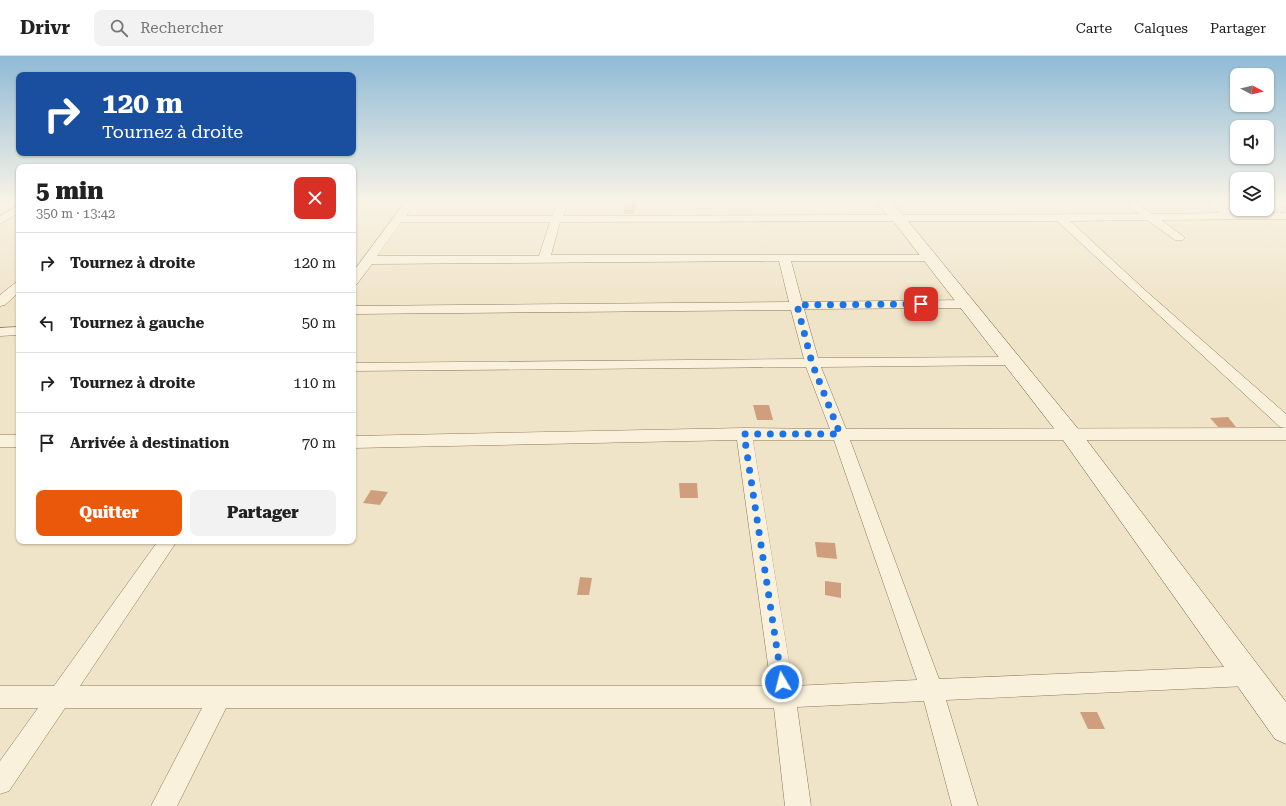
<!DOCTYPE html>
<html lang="fr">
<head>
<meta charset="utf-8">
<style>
  body { margin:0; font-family:"Roboto Serif",serif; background:#f2f2f2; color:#222; height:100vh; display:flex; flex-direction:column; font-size:15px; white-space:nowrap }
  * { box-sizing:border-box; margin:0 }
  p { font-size:13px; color:#767676 }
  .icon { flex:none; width:22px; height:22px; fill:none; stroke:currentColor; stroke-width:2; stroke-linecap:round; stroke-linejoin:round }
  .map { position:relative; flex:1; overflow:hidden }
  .sheet { position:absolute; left:16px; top:108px; width:340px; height:380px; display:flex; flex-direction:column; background:#fff; border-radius:8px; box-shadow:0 1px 3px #0004 }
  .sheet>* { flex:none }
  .guide { position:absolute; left:16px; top:16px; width:340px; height:84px; border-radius:8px; box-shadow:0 1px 3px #0004; background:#1a4fa0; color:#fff; overflow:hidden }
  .needle { width:26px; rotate:97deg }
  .controls { position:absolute; left:1230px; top:12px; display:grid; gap:8px }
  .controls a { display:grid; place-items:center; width:44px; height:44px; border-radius:8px; background:#fff; box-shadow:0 1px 3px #0004; font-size:20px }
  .pin { position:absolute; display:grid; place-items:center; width:34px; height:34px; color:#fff; margin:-17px; border-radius:8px; box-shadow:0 2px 6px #0006 }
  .me { position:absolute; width:44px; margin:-22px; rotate:352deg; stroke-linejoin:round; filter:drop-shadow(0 0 3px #0008) }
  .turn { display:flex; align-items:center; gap:14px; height:84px; padding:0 20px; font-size:18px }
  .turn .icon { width:52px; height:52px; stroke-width:2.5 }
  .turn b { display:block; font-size:28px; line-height:34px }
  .round { display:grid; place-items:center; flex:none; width:42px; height:42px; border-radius:8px; background:#f2f2f2 }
  .head { display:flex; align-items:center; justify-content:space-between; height:68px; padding:0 20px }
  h1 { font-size:24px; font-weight:800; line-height:30px }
  .primary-button { display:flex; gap:8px; margin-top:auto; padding:8px 20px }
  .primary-button a { flex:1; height:46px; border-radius:8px; background:#ea580c; color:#fff; font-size:16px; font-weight:800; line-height:46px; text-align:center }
  .primary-button a+a { background:#f2f2f2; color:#222 }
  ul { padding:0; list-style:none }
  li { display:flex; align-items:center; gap:12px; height:60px; padding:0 20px; border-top:1px solid #e0e0e0 }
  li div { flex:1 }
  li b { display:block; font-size:15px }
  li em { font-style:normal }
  header { display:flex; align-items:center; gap:24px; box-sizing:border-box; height:56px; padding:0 20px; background:#fff; border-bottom:1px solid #e0e0e0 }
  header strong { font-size:19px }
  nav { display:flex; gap:22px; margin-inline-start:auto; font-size:14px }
  .search { width:280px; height:36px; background:#f2f2f2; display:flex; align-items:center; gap:10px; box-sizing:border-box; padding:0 14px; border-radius:8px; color:#767676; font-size:15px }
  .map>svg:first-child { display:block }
  .building { fill:#cf9f7d }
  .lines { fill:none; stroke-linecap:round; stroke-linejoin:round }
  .street-casing { stroke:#8d765c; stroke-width:1 }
  .secondary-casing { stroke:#6f573f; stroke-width:1 }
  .street { fill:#faf1dc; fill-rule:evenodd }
  .secondary { fill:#faf1dc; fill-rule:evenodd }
  .route { stroke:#1a73e8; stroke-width:7; stroke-dasharray:0 12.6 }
</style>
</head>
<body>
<header>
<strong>Drivr</strong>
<div class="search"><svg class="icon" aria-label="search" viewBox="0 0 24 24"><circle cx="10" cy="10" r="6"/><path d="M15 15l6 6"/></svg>Rechercher</div>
<nav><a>Carte</a><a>Calques</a><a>Partager</a></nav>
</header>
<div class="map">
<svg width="1286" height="750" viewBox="0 0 1286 750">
  <rect width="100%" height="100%" fill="#f0e4c8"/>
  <g class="building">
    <polygon points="625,146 638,146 633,158 624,158"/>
    <polygon points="753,349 769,349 773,364 757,364"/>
    <polygon points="1228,361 1236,371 1218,371 1210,362"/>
    <polygon points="679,427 697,427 698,442 680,442"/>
    <polygon points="371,434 388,436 380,449 363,447"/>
    <polygon points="815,486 835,487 837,503 817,501"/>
    <polygon points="580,521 592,522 589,539 577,539"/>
    <polygon points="825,525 841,527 841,542 825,539"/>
    <polygon points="1080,656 1097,656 1105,673 1088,673"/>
  </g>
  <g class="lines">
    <g class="street-casing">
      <g id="street">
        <path d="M405 146H415L406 160H552L559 146H569L563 160 1139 158 1125 148 1124 146H1135L1152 158 1220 157 1205 148 1204 146H1216L1235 157H1286V163L1161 164 1183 180 1185 182 1183 184H1175L1147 164 1070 165 1146 235 1286 358V372L1280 371 1057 165 560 166 551 199H934L936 201 934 203 930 205H791L802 246 967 244 972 245 973 248 972 251 967 252 804 253 818 302 1012 301 1017 302 1019 305 1017 308 1012 309 821 311 846 373 1286 372V384H850L939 623 1247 610 1255 613 1258 620 1255 627 1247 630 946 644 978 750H952L924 645 797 651 811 750H785L774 652H226L177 750H151L202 652H65L9 735 0 738V705L38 652H0V630H54L158 485H177L80 630H771L737 384 353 392V380L744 372 830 373 806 311 353 315V307L804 303 791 254 353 258V250L789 246 779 205 372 208 357 228 353 229V216ZM401 166H550L539 200H377ZM753 384H834L917 624 793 630Z"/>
        <polygon points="1276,146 1286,146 1286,152"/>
        <polygon points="19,149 19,157 0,168 0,160"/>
        <polygon points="19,226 19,236 5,249 0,250 0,239 15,227"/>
        <polygon points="19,271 19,279 0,280 0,272"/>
        <rect x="0" y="379" width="19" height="12"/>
      </g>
    </g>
    <g class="secondary-casing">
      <polygon id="secondary" points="876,146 891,146 904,160 1079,374 1286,646 1286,688 1275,683 1063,384 894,166"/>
    </g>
    <use href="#street" class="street"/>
    <use href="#secondary" class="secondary"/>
  </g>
  <linearGradient id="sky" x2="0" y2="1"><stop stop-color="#8fbad6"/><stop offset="0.58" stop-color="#f8f3e6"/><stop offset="1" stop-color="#f8f3e6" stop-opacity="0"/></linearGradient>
  <rect width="1286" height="250" fill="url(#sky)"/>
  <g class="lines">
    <polyline class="route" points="782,626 744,378 840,378 812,307 797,249 921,248"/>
  </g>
</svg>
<div class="controls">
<a><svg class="needle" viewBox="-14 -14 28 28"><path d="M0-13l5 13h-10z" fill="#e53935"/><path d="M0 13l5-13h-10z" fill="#767676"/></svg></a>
<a><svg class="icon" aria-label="sound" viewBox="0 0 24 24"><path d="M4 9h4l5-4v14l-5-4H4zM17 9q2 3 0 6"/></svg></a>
<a><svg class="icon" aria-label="layers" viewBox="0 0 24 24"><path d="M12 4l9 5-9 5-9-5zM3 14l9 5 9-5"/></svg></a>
</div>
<div class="pin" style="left:921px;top:248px;background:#d93025"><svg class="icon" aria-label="arrive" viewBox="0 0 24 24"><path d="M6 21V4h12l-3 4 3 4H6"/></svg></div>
<svg class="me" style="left:782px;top:626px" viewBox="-20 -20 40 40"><circle r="17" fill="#1a73e8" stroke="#fff" stroke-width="3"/><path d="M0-11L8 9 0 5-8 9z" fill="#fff"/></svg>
<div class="guide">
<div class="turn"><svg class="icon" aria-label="right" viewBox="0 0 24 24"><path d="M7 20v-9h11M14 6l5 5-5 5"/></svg><div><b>120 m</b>Tournez à droite</div></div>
</div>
<section class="sheet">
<div class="head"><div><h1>5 min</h1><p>350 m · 13:42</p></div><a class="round" style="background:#d93025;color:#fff"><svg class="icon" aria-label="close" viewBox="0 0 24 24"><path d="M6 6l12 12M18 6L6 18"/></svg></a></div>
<ul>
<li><svg class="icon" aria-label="right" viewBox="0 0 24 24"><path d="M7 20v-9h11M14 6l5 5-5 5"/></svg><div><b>Tournez à droite</b></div><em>120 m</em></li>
<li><svg class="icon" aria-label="left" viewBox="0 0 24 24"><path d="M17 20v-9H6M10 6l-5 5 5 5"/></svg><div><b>Tournez à gauche</b></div><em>50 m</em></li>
<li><svg class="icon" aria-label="right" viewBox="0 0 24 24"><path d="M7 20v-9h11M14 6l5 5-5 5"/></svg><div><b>Tournez à droite</b></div><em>110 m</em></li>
<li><svg class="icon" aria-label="arrive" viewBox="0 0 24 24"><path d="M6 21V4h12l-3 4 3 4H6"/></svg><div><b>Arrivée à destination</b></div><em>70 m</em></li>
</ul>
<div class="primary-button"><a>Quitter</a><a>Partager</a></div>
</section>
</div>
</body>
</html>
